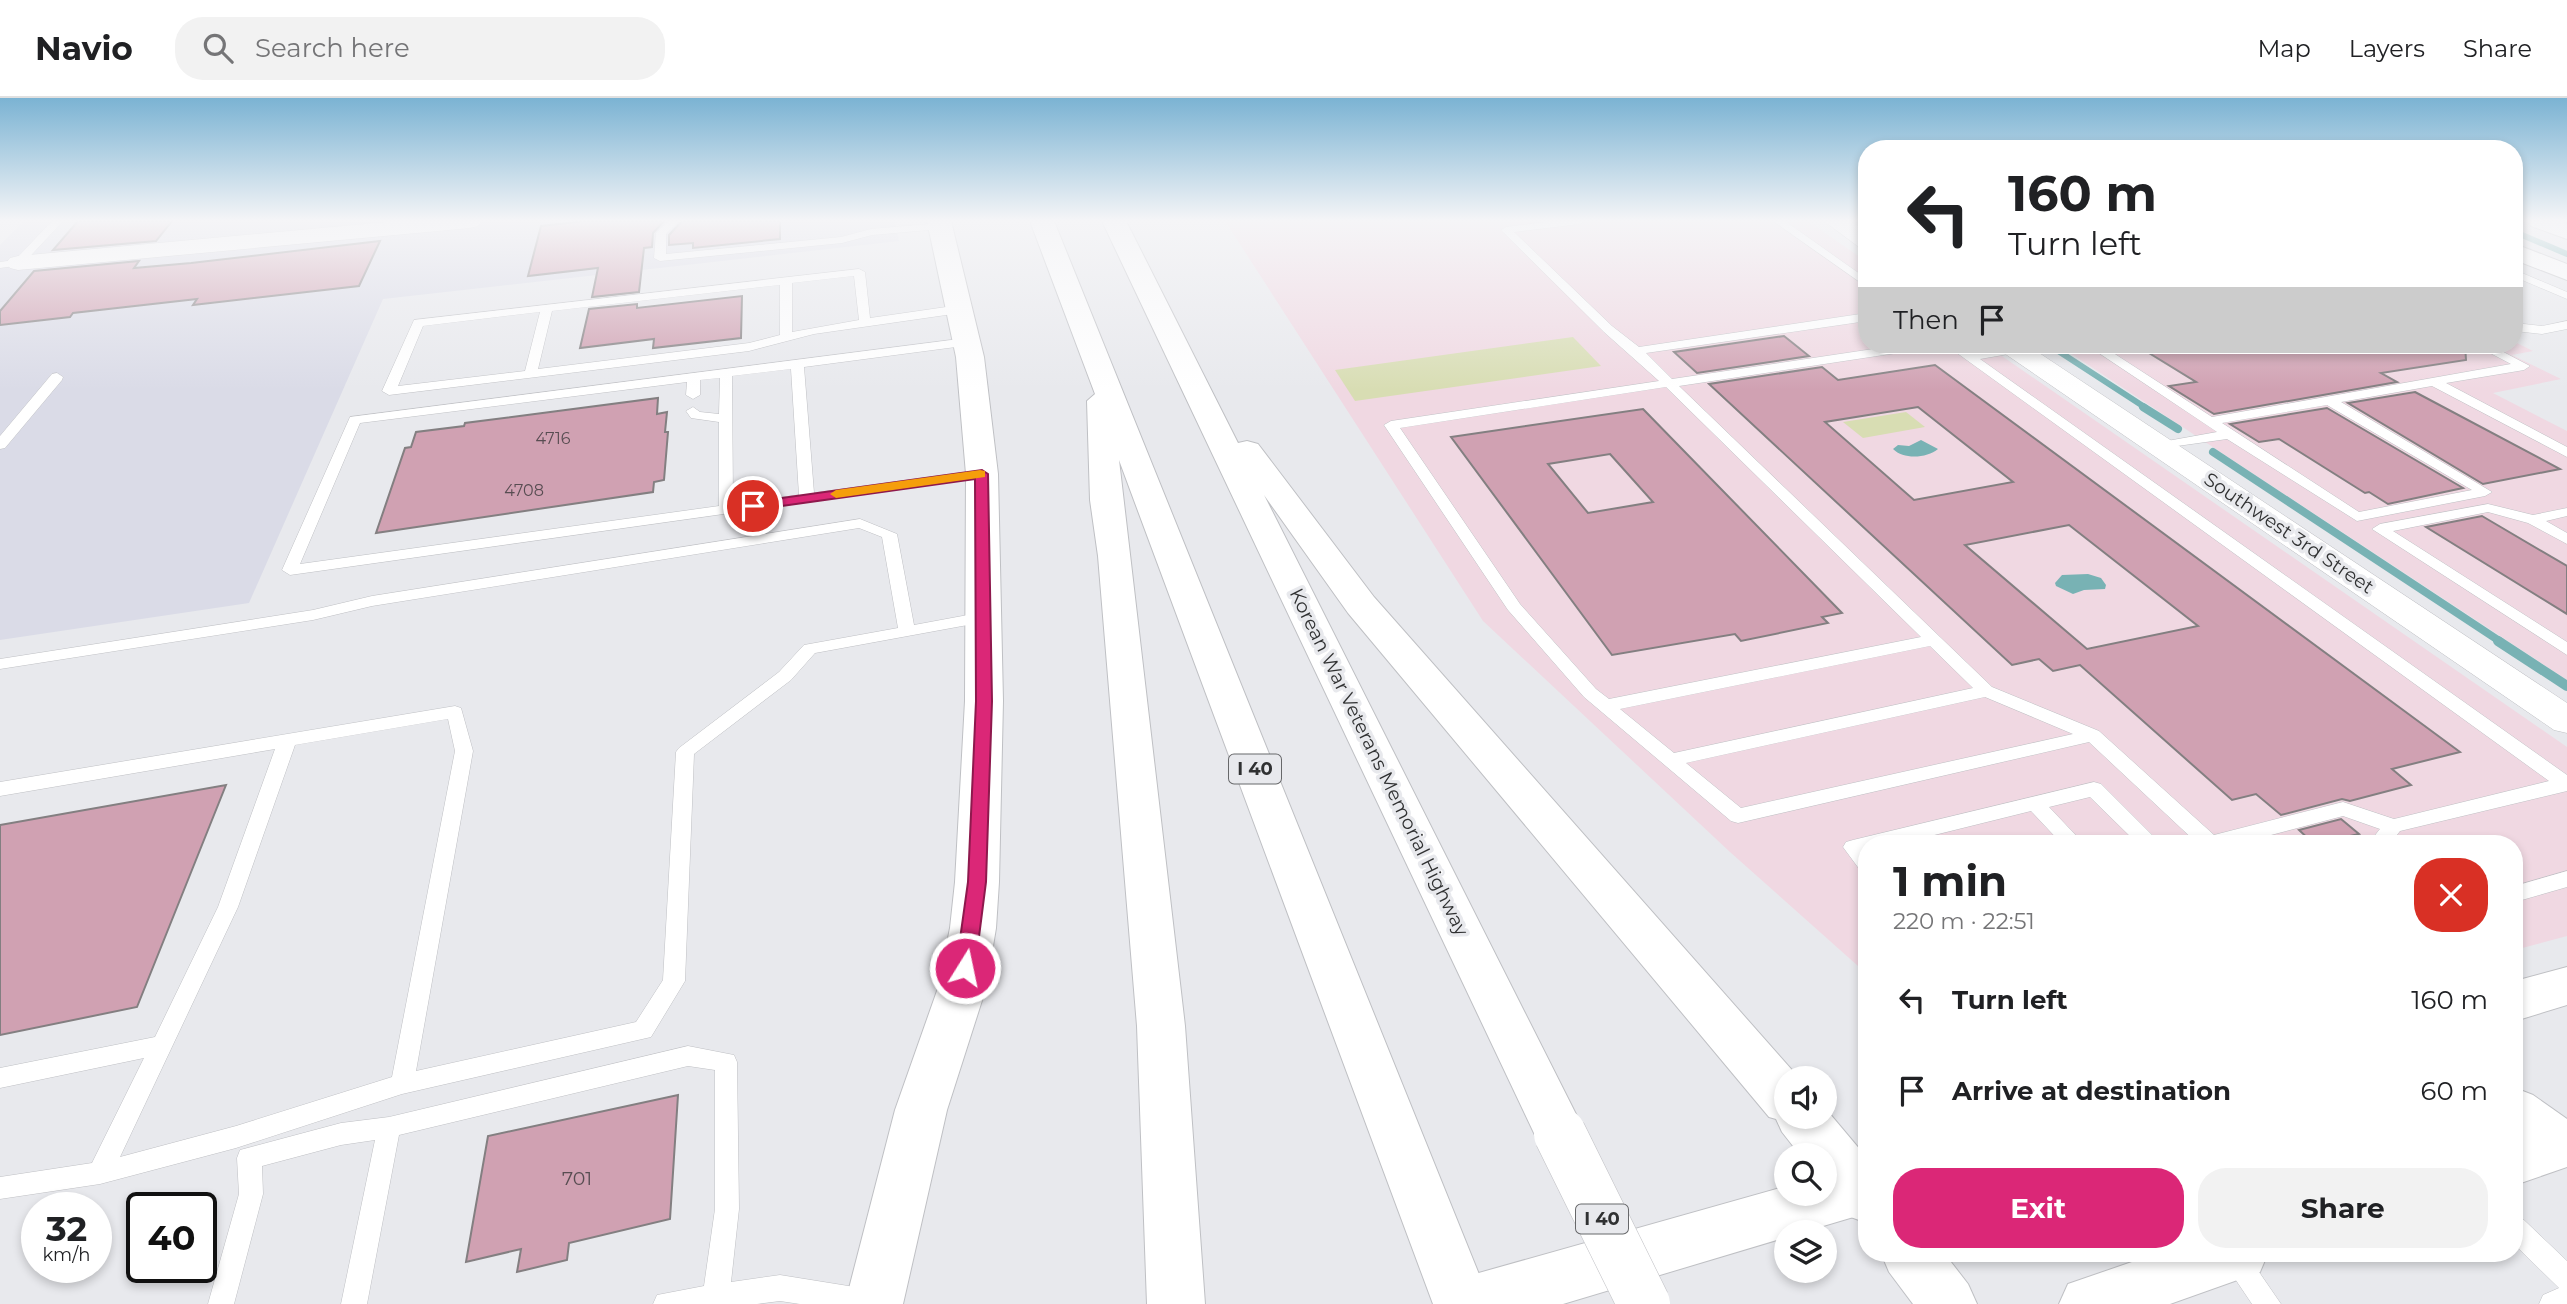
<!DOCTYPE html>
<html lang="en">
<head>
<meta charset="utf-8">
<style>
  body { margin:0; font-family:Montserrat,sans-serif; background:#f2f2f2; color:#202124; height:100vh; display:flex; flex-direction:column; font-size:26px; white-space:nowrap }
  * { box-sizing:border-box; margin:0 }
  p { font-size:23px; color:#757577 }
  .icon { flex:none; width:38px; height:38px; fill:none; stroke:currentColor; stroke-width:2; stroke-linecap:round; stroke-linejoin:round }
  .map { position:relative; flex:1; overflow:hidden }
  .sheet { position:absolute; left:1858px; top:737px; width:665px; height:427px; display:flex; flex-direction:column; background:#fff; border-radius:28px; box-shadow:0 4px 10px #0003 }
  .sheet>* { flex:none }
  .guide { position:absolute; left:1858px; top:42px; width:665px; height:214px; border-radius:28px; box-shadow:0 4px 10px #0003; background:#fff; color:#202124; overflow:hidden }
  .controls { position:absolute; left:1774px; top:968px; display:grid; gap:14px }
  .controls a { display:grid; place-items:center; width:63px; height:63px; border-radius:50%; background:#fff; box-shadow:0 4px 10px #0003; font-size:35px }
  .speed { position:absolute; left:21px; top:1094px; display:flex; gap:14px; font-size:35px; font-weight:700; text-align:center }
  .speed>* { display:grid; place-content:center; width:91px; height:91px; border-radius:50%; background:#fff; box-shadow:0 4px 10px #0003; line-height:1 }
  .speed small { font-size:18px; font-weight:400 }
  .speed .limit { border:4px solid #111; border-radius:10px; background:#fff; color:#111 }
  .pin { position:absolute; display:grid; place-items:center; width:60px; height:60px; color:#fff; margin:-30px; border:4px solid #fff; border-radius:50%; box-shadow:0 2px 7px #0007 }
  .me { position:absolute; width:77px; margin:-38px; rotate:10deg; stroke-linejoin:round; filter:drop-shadow(0 0 5px #0008) }
  .turn { display:flex; align-items:center; gap:24px; height:147px; padding:0 35px; font-size:32px }
  .turn .icon { width:91px; height:91px; stroke-width:2.5 }
  .turn b { display:block; font-size:49px; line-height:60px }
  .then { display:flex; align-items:center; height:66px; padding:0 35px; background:#0003; gap:14px; font-size:26px }
  .round { display:grid; place-items:center; flex:none; width:74px; height:74px; border-radius:28px; background:#f2f2f2 }
  .overview { display:flex; align-items:center; justify-content:space-between; height:119px; padding:0 35px }
  h1 { font-size:42px; font-weight:700; line-height:52px }
  .cta { display:flex; gap:14px; margin-top:auto; padding:14px 35px }
  .cta a { flex:1; height:80px; border-radius:28px; background:#db2777; color:#fff; font-size:28px; font-weight:700; line-height:80px; text-align:center }
  .cta a+a { background:#f2f2f2; color:#202124 }
  ul { padding:0; list-style:none }
  li { display:flex; align-items:center; gap:21px; height:91px; padding:0 35px }
  li div { flex:1 }
  li b { display:block; font-size:26px }
  li em { font-style:normal }
  header { display:flex; align-items:center; gap:42px; box-sizing:border-box; height:98px; padding:0 35px; background:#fff; border-bottom:2px solid #e0e0e0 }
  header strong { font-size:33px }
  nav { display:flex; gap:38px; margin-inline-start:auto; font-size:24px }
  .search { width:490px; height:63px; background:#f2f2f2; display:flex; align-items:center; gap:18px; box-sizing:border-box; padding:0 24px; border-radius:28px; color:#757577; font-size:26px }
  .map>svg:first-child { display:block }
  .commercial { fill:#f0d8e2 }
  .built { fill:#dadbe7 }
  .green { fill:#d8ddb3 }
  .water { fill:#78b2b4 }
  .lines { fill:none; stroke-linecap:round; stroke-linejoin:round }
  .stream-far2 { stroke:#78b2b4; stroke-width:6 }
  .stream-far1 { stroke:#78b2b4; stroke-width:8 }
  .stream { stroke:#78b2b4; stroke-width:10 }
  .building { fill:#d0a1b2; stroke:#837f81; stroke-width:2; fill-rule:evenodd }
  .lane-casing { stroke:#bfc0c4; stroke-width:1 }
  .street-casing { stroke:#bfc0c4; stroke-width:1 }
  .secondary-casing { stroke:#bfc0c4; stroke-width:2 }
  .primary-casing { stroke:#bfc0c4; stroke-width:2 }
  .highway-casing { stroke:#bfc0c4; stroke-width:2 }
  .lane { fill:#fff; fill-rule:evenodd }
  .street { fill:#fff; fill-rule:evenodd }
  .secondary { fill:#fff; fill-rule:evenodd }
  .primary { fill:#fff; fill-rule:evenodd }
  .highway { fill:#fff; fill-rule:evenodd }
  .highway-bridge-casing { stroke:#bfc0c4; stroke-width:53; stroke-linecap:butt }
  .highway-bridge { stroke:#fff; stroke-width:52 }
  .route { fill:#db2777; stroke:#8e194d; stroke-width:2 }
  .slow { fill:#f59e0b }
  .labels { text-anchor:middle; dominant-baseline:central; stroke-width:7; stroke-linejoin:round; paint-order:stroke }
  .number-label { font-size:16px; fill:#584d52 }
  .shield { fill:#e8e9ed; stroke:#67686a; stroke-width:2 }
  .shield-label { font-size:18px; font-weight:bold; fill:#303132 }
  .street-label { font-size:19px; fill:#303132; stroke:#e8e9ed }
  .near-number-label { font-size:19px; fill:#584d52 }
</style>
</head>
<body>
<header>
<strong>Navio</strong>
<div class="search"><svg class="icon" aria-label="search" viewBox="0 0 24 24"><circle cx="10" cy="10" r="6"/><path d="M15 15l6 6"/></svg>Search here</div>
<nav><a>Map</a><a>Layers</a><a>Share</a></nav>
</header>
<div class="map">
<svg width="2567" height="1206" viewBox="0 0 2567 1206">
  <rect width="100%" height="100%" fill="#e8e9ed"/>
  <g class="commercial">
    <polygon points="1225,123 1808,123 1867,164 1867,247 1986,247 2567,649 2567,838 2515,852 2515,746 1867,746 1867,876 1730,754 1483,523"/>
    <polygon points="2515,244 2533,253 2512,257 2561,281 2493,295 2567,333 2567,582 2058,247 2515,247"/>
  </g>
  <polygon class="built" points="24,123 895,123 899,143 383,201 249,505 0,542 0,147"/>
  <g class="green">
    <polygon points="1573,239 1601,268 1355,303 1335,272"/>
    <polygon points="1906,314 1925,329 1863,340 1843,324"/>
  </g>
  <g class="water">
    <path d="M1921 342 1938 351C1927 360 1904 362 1893 351L1898 347 1909 348Z"/>
    <polygon points="2088,476 2101,480 2106,487 2105,491 2084,492 2073,496 2056,488 2055,485 2062,477"/>
  </g>
  <g class="lines">
    <g class="stream-far2">
      <polyline points="2515,134 2567,156"/>
      <polyline points="2049,247 2146,310"/>
    </g>
    <g class="stream-far1">
      <polyline points="2143,309 2178,331"/>
      <polyline points="2213,354 2501,544"/>
    </g>
    <polyline class="stream" points="2498,543 2567,588"/>
  </g>
  <g class="building">
    <polygon points="78,123 172,123 156,143 53,152"/>
    <polygon points="584,123 664,123 653,135 652,149 644,150 639,194 592,199 598,170 528,178 541,128"/>
    <polygon points="682,123 780,123 780,141 693,150 693,145 669,147 669,137"/>
    <polygon points="380,143 359,188 193,207 197,201 73,215 70,219 0,227 0,213 34,173 139,163 134,170 191,165"/>
    <polygon points="742,198 741,240 653,250 654,241 580,250 589,211 637,206 637,210"/>
    <polygon points="1784,238 1809,258 1697,275 1674,254"/>
    <polygon points="2136,247 2206,247 2216,253 2257,247 2465,247 2466,262 2381,275 2397,284 2214,316 2169,288 2196,284"/>
    <path d="M1935 267 2460 654 2392 671 2411 687 2350 703 2342 701 2281 717 2256 696 2232 702 2080 567 2053 573 2039 561 2012 567 1709 286 1822 269 1838 282ZM1918 309 2013 384 1914 402 1825 324ZM2069 427 2198 528 2087 551 1965 447Z"/>
    <polygon points="2415,294 2560,371 2483,386 2348,305"/>
    <polygon points="658,300 657,316 667,314 665,334 668,334 664,382 654,384 653,394 376,435 405,350 411,349 416,334 464,328 465,325"/>
    <polygon points="2327,310 2463,390 2388,406 2369,394 2365,395 2279,341 2259,344 2230,326"/>
    <path d="M1643 311 1842 515 1822 519 1828 525 1741 543 1735 536 1612 557 1451 339ZM1610 356 1653 404 1588 415 1548 366Z"/>
    <polygon points="2482,418 2567,468 2567,516 2426,429"/>
    <polygon points="226,687 137,909 0,937 0,727"/>
    <polygon points="2341,721 2359,736 2314,746 2299,732"/>
    <polygon points="678,997 670,1121 569,1145 567,1162 517,1174 521,1151 466,1164 488,1038"/>
  </g>
  <g class="lines">
    <g class="lane-casing">
      <g id="lane">
        <polygon points="52,123 63,123 22,167 0,170 0,164 15,162"/>
        <polygon points="668,123 679,123 666,136 666,156 841,139 871,131 940,125 945,128 940,131 872,137 842,145 660,163 654,160 656,135"/>
        <path d="M1554 123H1585L1580 126 1514 134 1612 228 1639 249 1867 215V223L1646 255 1672 281 1900 247H1929L1923 251 1679 288 1992 589 2099 633 2214 737 2343 704 2394 721 2549 683 1946 247H1960L1971 255 2020 248V254L1980 261 2567 677V693L2400 733 2390 746H2368L2380 731 2343 718 2237 746H2198L2089 644 1738 725 1731 723 1584 599 1508 512 1384 327 1391 323 1659 283 1604 234 1501 132 1506 129ZM1666 289 1921 539 1609 601 1596 591 1520 506 1400 330ZM1930 548 1973 590 1674 655 1620 611ZM1985 599 2073 636 1741 710 1686 665Z"/>
        <polygon points="1773,123 1785,123 1867,181 1867,189"/>
        <path d="M859 171 865 174 870 220 960 207 966 211 960 215 814 236 749 253 389 297 382 293 414 222ZM854 178 859 222 792 234V185ZM780 187V237L749 245 538 271 552 213ZM540 214 525 273 398 288 423 228Z"/>
        <polygon points="2515,172 2567,194 2567,201 2515,179"/>
        <polygon points="2567,223 2567,231 2542,236 2515,233 2515,225 2542,228"/>
        <path d="M967 240 973 244 971 247 804 269 814 395 982 372 987 373V379L290 477 282 472 350 319ZM791 271 799 397 733 406 732 278ZM720 280 719 316 700 314 693 309 686 313 691 320 719 324V408L300 466 360 325 687 284 686 297 693 301 700 297V282Z"/>
        <path d="M2087 247H2101L2212 319 2511 266 2475 247H2490L2530 268 2524 272 2446 285 2567 349V359L2432 288 2341 304 2492 394 2485 398 2357 423 2227 341 2156 351V345L2217 334ZM2327 307 2472 392 2359 414 2222 325Z"/>
        <polygon points="57,275 63,279 62,282 5,350 0,351 0,338 52,276"/>
        <polygon points="2488,406 2533,417 2567,410 2567,418 2546,423 2567,435 2567,446 2528,425 2488,414 2393,433 2567,544 2567,557 2372,431 2380,426"/>
        <path d="M860 421 897 436 914 527 984 514 992 519 984 524 815 555 791 582 694 656 685 883 651 939 402 996 236 1050 100 1086 0 1101V1079L92 1065 144 960 0 990V970L155 939 218 809 275 651 0 698V684L455 608 461 610 473 653 416 973 636 924 663 882 676 654 679 650 779 574 804 547 898 530 882 439 859 430 372 508 313 522 0 571V561L313 512 372 498ZM448 621 455 653 392 979 236 1028 120 1059 238 809 295 647Z"/>
        <polygon points="2094,684 2101,686 2161,746 2138,746 2090,699 2049,709 2084,746 2062,746 2031,713 1898,746 1867,746 1867,774 1860,772 1843,749 1846,744 1853,742"/>
        <polygon points="2567,773 2567,789 2515,804 2515,788"/>
        <polygon points="688,948 734,957 737,964 739,1111 731,1184 780,1177 867,1191 876,1195 879,1206 800,1206 780,1203 757,1206 653,1206 657,1197 704,1188 715,1111 715,972 688,968 399,1037 367,1206 341,1206 375,1042 341,1047 262,1068 263,1096 234,1206 208,1206 239,1096 237,1060 240,1052 341,1025 389,1019"/>
        <polygon points="2515,1118 2524,1122 2567,1163 2567,1206 2539,1206 2543,1197 2559,1190 2515,1147"/>
        <polygon points="2223,1155 2246,1155 2281,1206 2252,1206 2221,1160"/>
      </g>
    </g>
    <g class="street-casing">
      <g id="street">
        <polygon points="398,123 481,123 478,128 470,130 18,172 10,170 6,165 10,160 18,158"/>
        <polygon points="1824,123 1850,123 1867,134 1867,151 1859,149"/>
        <polygon points="1997,247 2027,247 2567,605 2567,635 2554,632 2001,253"/>
      </g>
    </g>
    <g class="secondary-casing">
      <g id="secondary">
        <polygon points="927,123 951,123 984,259 998,376 1003,603 999,784 996,830 986,890 947,1012 903,1206 845,1206 895,1012 938,890 950,830 955,784 965,603 966,376 956,259"/>
        <polygon points="2567,869 2567,907 2515,923 2515,883"/>
        <polygon points="2515,990 2533,997 2567,1021 2567,1069 2515,1087"/>
        <polygon points="1867,1065 1867,1115 1803,1134 1787,1134 1787,1139 1563,1206 1439,1206 1448,1186 1468,1178 1787,1088 1787,1096 1825,1096 1825,1077"/>
        <polygon points="2158,1155 2268,1155 2260,1174 2170,1206 2059,1206 2068,1186"/>
      </g>
    </g>
    <g class="primary-casing">
      <g id="primary">
        <polygon points="2527,123 2560,123 2567,126 2567,141 2531,128"/>
        <polygon points="2515,146 2567,166 2567,182 2515,162"/>
      </g>
    </g>
    <g class="highway-casing">
      <g id="highway">
        <polygon points="1030,123 1054,123 1491,1206 1433,1206 1119,362 1185,928 1205,1206 1147,1206 1137,928 1098,458 1090,402 1087,303 1095,296"/>
        <polygon points="1102,123 1126,123 1238,345 1247,343 1258,346 1374,499 1799,980 1787,980 1787,1018 1825,1018 1825,1010 1867,1060 1867,1125 1848,1118 1825,1089 1825,1057 1800,1057 1782,1034 1776,1021 1769,1019 1348,515 1264,397 1586,1036 1578,1052 1560,1059 1542,1052"/>
        <polygon points="1881,1155 1944,1155 1968,1186 1977,1206 1913,1206 1889,1174"/>
      </g>
    </g>
    <use href="#lane" class="lane"/>
    <use href="#street" class="street"/>
    <use href="#secondary" class="secondary"/>
    <use href="#primary" class="primary"/>
    <use href="#highway" class="highway"/>
    <g class="highway-bridge-casing">
      <polyline id="highway-bridge" points="1560,1036 1644,1206"/>
    </g>
    <use href="#highway-bridge" class="highway-bridge"/>
  </g>
  <linearGradient id="sky" x2="0" y2="1"><stop stop-color="#7bb3d3"/><stop offset="0.42" stop-color="#f5f5f7"/><stop offset="1" stop-color="#f5f5f7" stop-opacity="0"/></linearGradient>
  <rect width="2567" height="292" fill="url(#sky)"/>
  <polygon class="route" points="982,372 988,376 992,603 986,784 975,870 972,876 965,878 958,876 956,870 968,784 976,603 975,381 753,412 746,408 753,404"/>
  <polygon class="slow" points="980,372 985,373 985,379 836,400 830,396 836,392"/>
  <g class="labels">
    <g class="number-label">
      <text x="553" y="340">4716</text>
      <text x="524" y="392">4708</text>
    </g>
    <g class="shield">
      <rect x="1229" y="656.5" width="52" height="29" rx="5"/>
      <rect x="1576" y="1106.5" width="52" height="29" rx="5"/>
    </g>
    <g class="shield-label">
      <text x="1255" y="671">I 40</text>
      <text x="1602" y="1121">I 40</text>
    </g>
    <g class="street-label">
      <text transform="translate(2289 435) rotate(34)">Southwest 3rd Street</text>
      <text transform="translate(1379 664) rotate(64)">Korean War Veterans Memorial Highway</text>
    </g>
    <g class="near-number-label">
      <text x="577" y="1080">701</text>
    </g>
  </g>
</svg>
<div class="controls">
<a><svg class="icon" aria-label="sound" viewBox="0 0 24 24"><path d="M4 9h4l5-4v14l-5-4H4zM17 9q2 3 0 6"/></svg></a>
<a><svg class="icon" aria-label="search" viewBox="0 0 24 24"><circle cx="10" cy="10" r="6"/><path d="M15 15l6 6"/></svg></a>
<a><svg class="icon" aria-label="layers" viewBox="0 0 24 24"><path d="M12 4l9 5-9 5-9-5zM3 14l9 5 9-5"/></svg></a>
</div>
<div class="speed"><div>32<small>km/h</small></div><div class="limit">40</div></div>
<div class="pin" style="left:753px;top:408px;background:#d93025"><svg class="icon" aria-label="arrive" viewBox="0 0 24 24"><path d="M6 21V4h12l-3 4 3 4H6"/></svg></div>
<svg class="me" style="left:965px;top:870px" viewBox="-20 -20 40 40"><circle r="17" fill="#db2777" stroke="#fff" stroke-width="3"/><path d="M0-11L8 9 0 5-8 9z" fill="#fff"/></svg>
<div class="guide">
<div class="turn"><svg class="icon" aria-label="left" viewBox="0 0 24 24"><path d="M17 20v-9H6M10 6l-5 5 5 5"/></svg><div><b>160 m</b>Turn left</div></div>
<div class="then">Then<svg class="icon" aria-label="arrive" viewBox="0 0 24 24"><path d="M6 21V4h12l-3 4 3 4H6"/></svg></div>
</div>
<section class="sheet">
<div class="overview"><div><h1>1 min</h1><p>220 m · 22:51</p></div><a class="round" style="background:#d93025;color:#fff"><svg class="icon" aria-label="close" viewBox="0 0 24 24"><path d="M6 6l12 12M18 6L6 18"/></svg></a></div>
<ul>
<li><svg class="icon" aria-label="left" viewBox="0 0 24 24"><path d="M17 20v-9H6M10 6l-5 5 5 5"/></svg><div><b>Turn left</b></div><em>160 m</em></li>
<li><svg class="icon" aria-label="arrive" viewBox="0 0 24 24"><path d="M6 21V4h12l-3 4 3 4H6"/></svg><div><b>Arrive at destination</b></div><em>60 m</em></li>
</ul>
<div class="cta"><a>Exit</a><a>Share</a></div>
</section>
</div>
</body>
</html>
